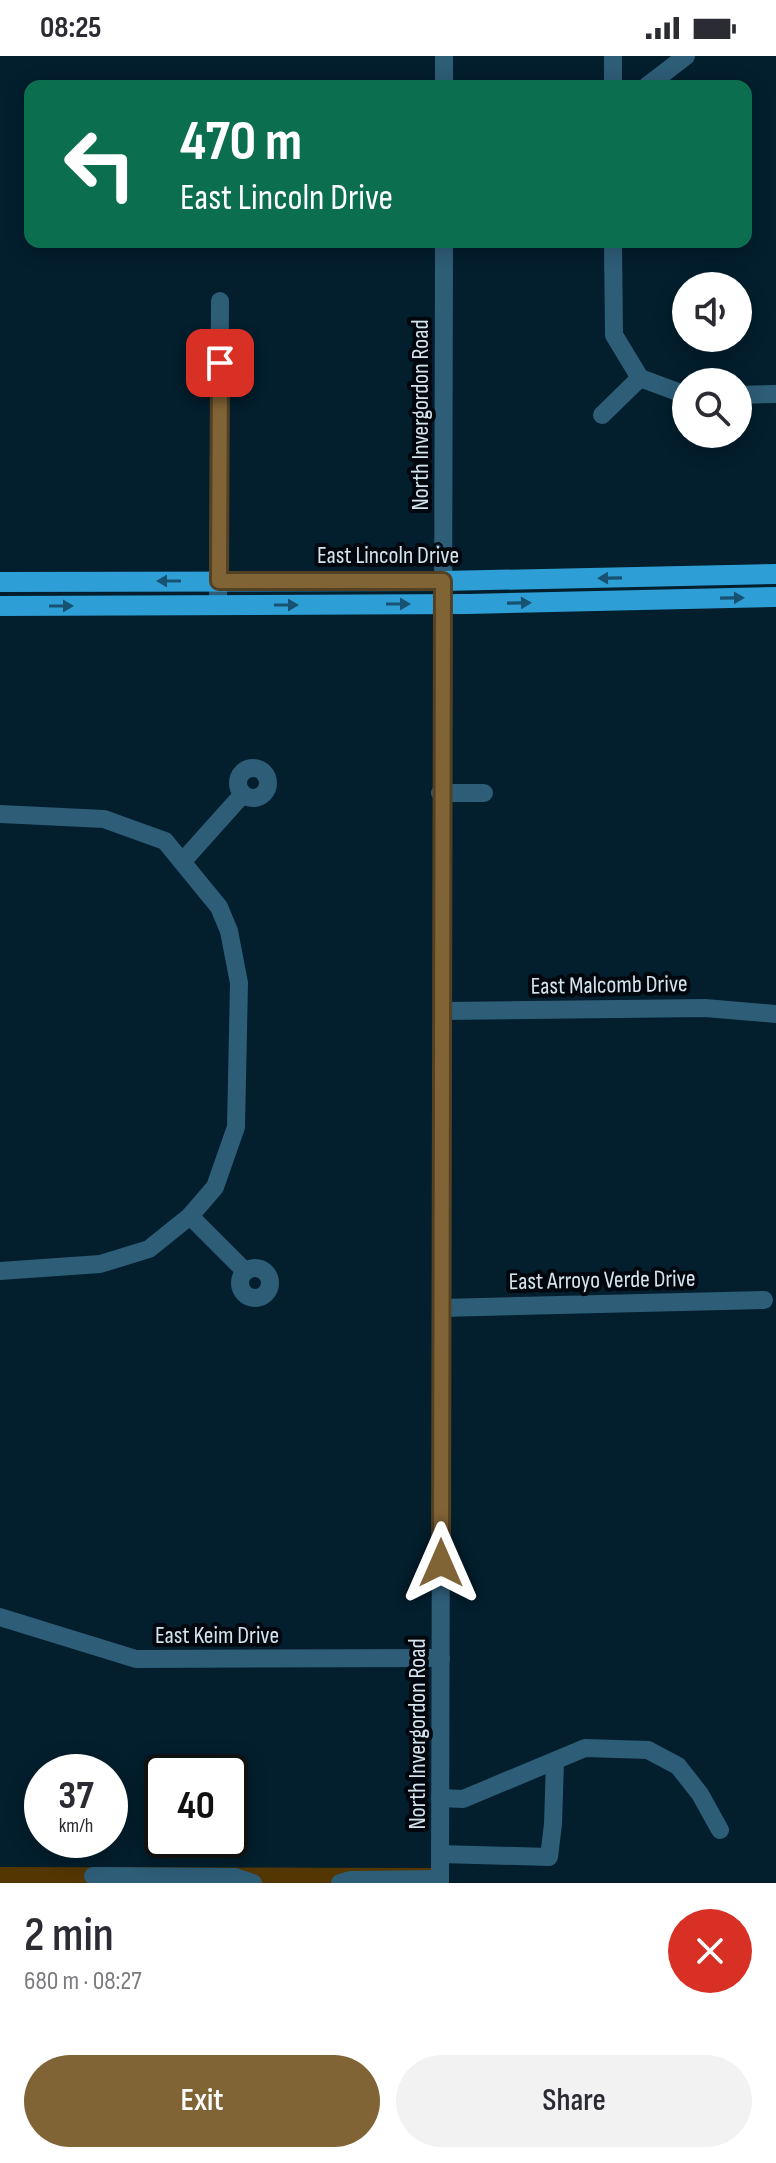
<!DOCTYPE html>
<html lang="en">
<head>
<meta charset="utf-8">
<style>
  body { margin:0; font-family:"Sofia Sans Condensed",sans-serif; background:#f2f2f3; color:#2b2b33; height:100vh; display:flex; flex-direction:column; font-size:30px; white-space:nowrap }
  * { box-sizing:border-box; margin:0 }
  p { font-size:26px; color:#7c7c81 }
  .icon { flex:none; width:44px; height:44px; fill:none; stroke:currentColor; stroke-width:2; stroke-linecap:round; stroke-linejoin:round }
  .map { position:relative; height:1827px; overflow:hidden }
  .panel { display:flex; flex-direction:column; background:#fff; flex:1 }
  .panel>* { flex:none }
  .guide { position:absolute; left:24px; top:24px; width:728px; height:168px; border-radius:16px; box-shadow:0 4px 20px #0003; background:#0b6e4f; color:#fff; overflow:hidden }
  .buttons { position:absolute; left:672px; top:216px; display:grid; gap:16px }
  .buttons a { display:grid; place-items:center; width:80px; height:80px; border-radius:50%; background:#fff; box-shadow:0 4px 20px #0003; font-size:40px }
  .speed { position:absolute; left:24px; top:1698px; display:flex; gap:16px; font-size:40px; font-weight:700; text-align:center }
  .speed>* { display:grid; place-content:center; width:104px; height:104px; border-radius:50%; background:#fff; box-shadow:0 4px 20px #0003; line-height:1 }
  .speed small { font-size:20px; font-weight:400 }
  .speed .limit { border:4px solid #111; border-radius:12px; background:#fff; color:#111 }
  .pin { position:absolute; display:grid; place-items:center; width:68px; height:68px; color:#fff; margin:-34px; border-radius:16px; box-shadow:0 4px 12px #0006 }
  .me { position:absolute; width:88px; margin:-44px; rotate:0deg; stroke-linejoin:round; filter:drop-shadow(0 0 6px #0008) }
  .turn { display:flex; align-items:center; gap:28px; height:168px; padding:0 24px; font-size:36px }
  .turn .icon { width:104px; height:104px; stroke-width:2.5 }
  .turn b { display:block; font-size:56px; line-height:68px }
  .round { display:grid; place-items:center; flex:none; width:84px; height:84px; border-radius:42px; background:#f2f2f3 }
  .summary { display:flex; align-items:center; justify-content:space-between; height:136px; padding:0 24px }
  h1 { font-size:48px; font-weight:600; line-height:60px }
  .primary-button { display:flex; gap:16px; margin-top:auto; padding:16px 24px }
  .primary-button a { flex:1; height:92px; border-radius:48px; background:#816436; color:#fff; font-size:32px; font-weight:600; line-height:92px; text-align:center }
  .primary-button a+a { background:#f2f2f3; color:#2b2b33 }
  .status { display:flex; justify-content:space-between; align-items:center; height:56px; padding:0 40px; background:#fff; direction:ltr }
  .status svg { height:22px; fill:currentColor }
  .map>svg:first-child { display:block }
  .green { fill:#533600 }
  .lines { fill:none; stroke-linecap:round; stroke-linejoin:round }
  .minor { stroke:#2e5d78; stroke-width:18 }
  .major { stroke:#2e9ed6; stroke-width:20 }
  .oneway { fill:#185272 }
  .route-casing { stroke:#544123; stroke-width:20 }
  .route { stroke:#816436; stroke-width:14 }
  .labels { text-anchor:middle; dominant-baseline:central; stroke-width:8; stroke-linejoin:round; paint-order:stroke }
  .street-label { font-size:24px; fill:#d4e4ee; stroke:#01070d }
</style>
</head>
<body>
<div class="status"><b>08:25</b><svg viewBox="0 0 49 12"><path d="M0 12V9h3v3zM5 12V6h3v6zM10 12V3h3v9zM15 12V0h3v12zM26 1h20v11H26zM47 4h2v5h-2z"/></svg></div>
<div class="map">
<svg width="776" height="1827" viewBox="0 0 776 1827">
  <rect width="100%" height="100%" fill="#031e2d"/>
  <polygon class="green" points="0,1811 433,1812 433,1827 0,1827"/>
  <g class="lines">
    <g class="minor">
      <polyline points="444,30 444,0"/>
      <polyline points="613,30 613,0"/>
      <polyline points="647,30 686,0"/>
      <polyline points="613,186 614,279 640,322"/>
      <polyline points="640,322 686,339"/>
      <polyline points="738,339 776,338"/>
      <polyline points="602,359 640,322"/>
      <polyline points="218,549 220,245"/>
      <circle cx="253" cy="727" r="15"/>
      <polyline points="440,737 484,737"/>
      <polyline points="0,758 104,763 165,785 219,851 229,875 239,927 236,1071 215,1131 190,1160 149,1193 100,1208 0,1215"/>
      <polyline points="183,805 243,738"/>
      <polyline points="442,955 705,952 776,958"/>
      <polyline points="190,1160 245,1215"/>
      <circle cx="255" cy="1227" r="15"/>
      <polyline points="441,1252 764,1244"/>
      <polyline points="0,1561 136,1603 441,1602"/>
      <polyline points="440,1742 463,1743 585,1692 648,1694 678,1710 700,1738 720,1774"/>
      <polyline points="440,1798 549,1801 553,1768 555,1706"/>
      <polyline points="93,1820 235,1821 253,1827"/>
      <polyline points="340,1827 350,1824 440,1823"/>
      <polyline points="440,1827 444,186"/>
    </g>
    <g class="major">
      <polyline points="0,526 443,525 776,518"/>
      <polyline points="0,550 468,548 776,541"/>
    </g>
  </g>
  <defs><path id="oneway-solid" d="M-6-.8H1V-3.2L6.5 0L1 3.2V.8H-6Z" transform="scale(2)"/></defs>
  <g class="oneway">
    <use href="#oneway-solid" transform="translate(610 522) rotate(179)"/>
    <use href="#oneway-solid" transform="translate(169 525) rotate(180)"/>
    <use href="#oneway-solid" transform="translate(732 542) rotate(-1)"/>
    <use href="#oneway-solid" transform="translate(519 547) rotate(-1)"/>
    <use href="#oneway-solid" transform="translate(398 548)"/>
    <use href="#oneway-solid" transform="translate(286 549)"/>
    <use href="#oneway-solid" transform="translate(61 550)"/>
  </g>
  <g class="lines">
    <g class="route-casing">
      <polyline id="route" points="220,307 219,525 443,525 441,1507"/>
    </g>
    <use href="#route" class="route"/>
  </g>
  <g class="labels">
    <g class="street-label">
      <text transform="translate(420 359) rotate(-90)">North Invergordon Road</text>
      <text x="388" y="499">East Lincoln Drive</text>
      <text transform="translate(609 929) rotate(-1)">East Malcomb Drive</text>
      <text transform="translate(602 1224) rotate(-1)">East Arroyo Verde Drive</text>
      <text x="217" y="1579">East Keim Drive</text>
      <text transform="translate(417 1678) rotate(-90)">North Invergordon Road</text>
    </g>
  </g>
</svg>
<div class="buttons">
<a><svg class="icon" aria-label="sound" viewBox="0 0 24 24"><path d="M4 9h4l5-4v14l-5-4H4zM17 9q2 3 0 6"/></svg></a>
<a><svg class="icon" aria-label="search" viewBox="0 0 24 24"><circle cx="10" cy="10" r="6"/><path d="M15 15l6 6"/></svg></a>
</div>
<div class="speed"><div>37<small>km/h</small></div><div class="limit">40</div></div>
<div class="pin" style="left:220px;top:307px;background:#d93025"><svg class="icon" aria-label="arrive" viewBox="0 0 24 24"><path d="M6 21V4h12l-3 4 3 4H6"/></svg></div>
<svg class="me" style="left:441px;top:1507px" viewBox="-20 -20 40 40"><path d="M0-17L14 15 0 8-14 15z" fill="#816436" stroke="#fff" stroke-width="4"/></svg>
<div class="guide">
<div class="turn"><svg class="icon" aria-label="left" viewBox="0 0 24 24"><path d="M17 20v-9H6M10 6l-5 5 5 5"/></svg><div><b>470 m</b>East Lincoln Drive</div></div>
</div>
</div>
<section class="panel">
<div class="summary"><div><h1>2 min</h1><p>680 m · 08:27</p></div><a class="round" style="background:#d93025;color:#fff"><svg class="icon" aria-label="close" viewBox="0 0 24 24"><path d="M6 6l12 12M18 6L6 18"/></svg></a></div>
<div class="primary-button"><a>Exit</a><a>Share</a></div>
</section>
</body>
</html>
